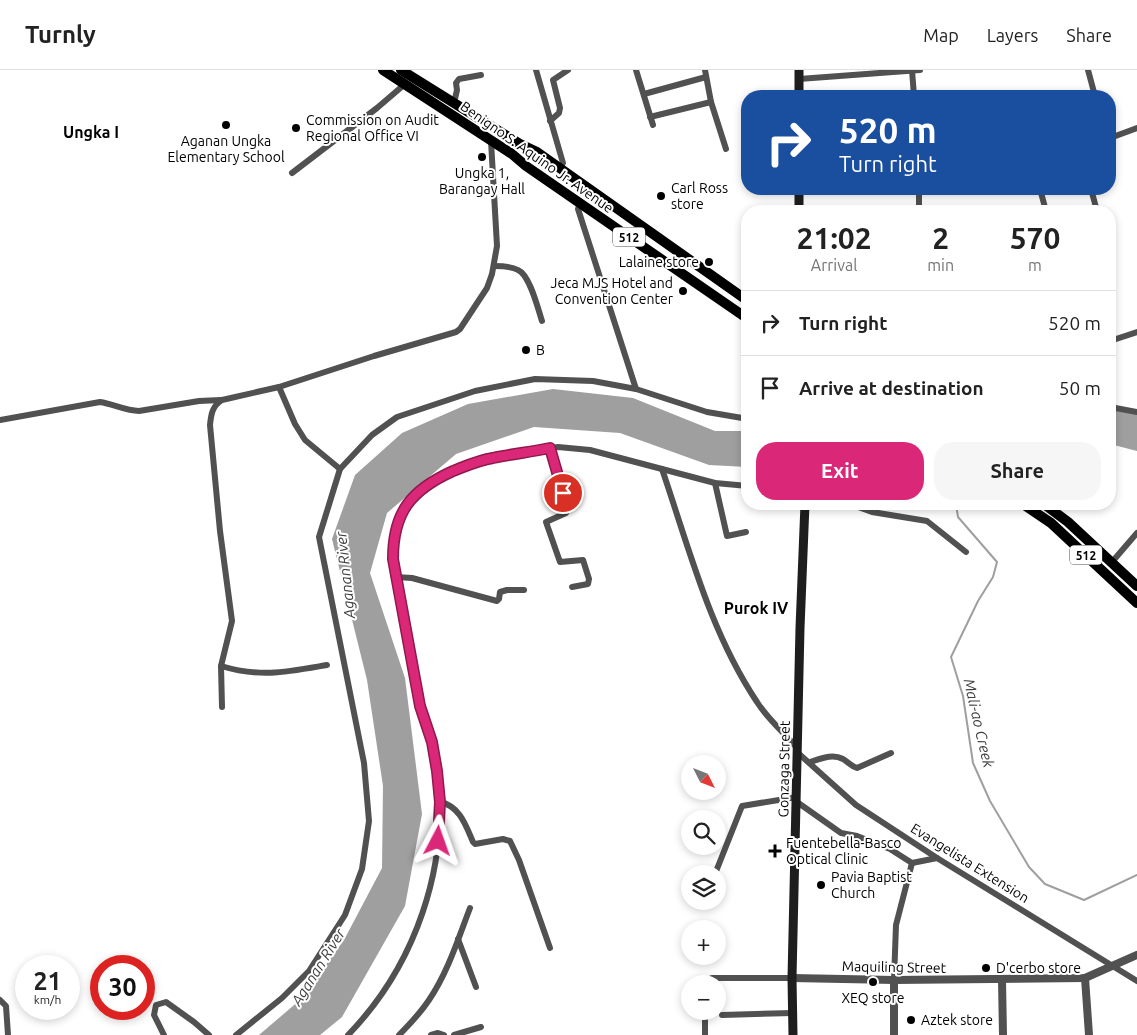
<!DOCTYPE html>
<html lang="en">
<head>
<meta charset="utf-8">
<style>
  body { margin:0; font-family:Ubuntu,sans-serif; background:#f6f6f6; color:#222; height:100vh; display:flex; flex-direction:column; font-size:19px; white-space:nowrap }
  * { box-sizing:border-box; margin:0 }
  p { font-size:16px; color:#767676 }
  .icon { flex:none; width:28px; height:28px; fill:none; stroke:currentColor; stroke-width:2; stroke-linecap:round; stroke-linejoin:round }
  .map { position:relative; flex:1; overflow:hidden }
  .details { position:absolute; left:741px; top:135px; width:375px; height:305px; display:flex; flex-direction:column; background:#fff; border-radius:20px; box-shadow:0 2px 8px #0003 }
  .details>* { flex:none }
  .guide { position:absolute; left:741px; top:20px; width:375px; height:105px; border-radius:20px; box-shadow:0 2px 8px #0003; background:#1a4fa0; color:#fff; overflow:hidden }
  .needle { width:32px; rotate:132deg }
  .buttons { position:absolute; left:681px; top:685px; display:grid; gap:10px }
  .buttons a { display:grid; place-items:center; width:45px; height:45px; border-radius:50%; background:#fff; box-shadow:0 2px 8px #0003; font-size:25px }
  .speed { position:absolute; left:15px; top:885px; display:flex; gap:10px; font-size:25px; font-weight:700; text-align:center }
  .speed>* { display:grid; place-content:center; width:65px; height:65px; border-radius:50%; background:#fff; box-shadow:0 2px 8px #0003; line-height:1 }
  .speed small { font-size:12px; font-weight:400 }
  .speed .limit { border:8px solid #d22; background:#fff; color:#111 }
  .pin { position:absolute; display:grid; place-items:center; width:42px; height:42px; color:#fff; margin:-21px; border:2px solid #fff; border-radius:50%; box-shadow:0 1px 5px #0007 }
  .me { position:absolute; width:55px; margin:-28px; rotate:4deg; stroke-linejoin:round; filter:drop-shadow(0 0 4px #0008) }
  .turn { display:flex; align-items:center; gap:18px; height:105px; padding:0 15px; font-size:22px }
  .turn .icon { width:65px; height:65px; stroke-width:2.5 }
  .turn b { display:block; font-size:35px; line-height:42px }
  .eta { display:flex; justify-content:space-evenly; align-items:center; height:85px; text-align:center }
  .eta b { font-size:30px; font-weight:600; line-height:35px }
  .action { display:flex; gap:10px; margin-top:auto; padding:10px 15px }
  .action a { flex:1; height:58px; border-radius:20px; background:#db2777; color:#fff; font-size:20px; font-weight:600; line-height:58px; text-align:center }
  .action a+a { background:#f6f6f6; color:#222 }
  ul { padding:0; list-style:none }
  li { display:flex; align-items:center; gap:15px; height:65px; padding:0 15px; border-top:1px solid #e0e0e0 }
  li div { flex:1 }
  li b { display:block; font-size:19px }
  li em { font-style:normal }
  header { display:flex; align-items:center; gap:30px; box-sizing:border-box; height:70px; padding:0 25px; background:#fff; border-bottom:1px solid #e0e0e0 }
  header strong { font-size:24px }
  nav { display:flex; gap:28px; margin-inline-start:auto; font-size:18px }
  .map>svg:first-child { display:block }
  .water { fill:#9f9f9f }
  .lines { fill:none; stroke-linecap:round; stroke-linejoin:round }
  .stream { stroke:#9f9f9f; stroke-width:2 }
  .minor { stroke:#515151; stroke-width:6 }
  .tertiary { stroke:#515151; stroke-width:8 }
  .secondary { stroke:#1e1e1e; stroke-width:9 }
  .primary { stroke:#000; stroke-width:10 }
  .route-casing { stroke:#8e194d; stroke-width:12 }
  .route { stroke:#db2777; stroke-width:9 }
  .poi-dot { fill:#000; stroke:#fff; stroke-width:2 }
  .labels { text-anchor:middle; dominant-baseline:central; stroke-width:4; stroke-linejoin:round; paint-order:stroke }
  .shield { fill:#fff; stroke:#4c4c4c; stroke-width:1 }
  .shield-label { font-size:12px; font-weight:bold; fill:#000 }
  .poi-label { font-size:14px; fill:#000; stroke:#fff; text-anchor:start }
  .street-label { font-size:14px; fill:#000; stroke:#fff }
  .water-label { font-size:15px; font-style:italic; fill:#404040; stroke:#fff }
  .quarter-label { font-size:16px; font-weight:bold; fill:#000; stroke:#fff }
</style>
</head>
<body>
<header>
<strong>Turnly</strong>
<nav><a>Map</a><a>Layers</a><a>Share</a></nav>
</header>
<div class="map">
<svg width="1137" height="965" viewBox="0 0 1137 965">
  <rect width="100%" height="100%" fill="#fff"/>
  <g class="water">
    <polygon points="553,319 633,328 715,361 747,361 747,397 709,395 620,363 534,357 456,384 387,443 370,503 405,608 422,744 405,836 342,947 320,965 259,965 300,930 344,870 382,798 383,716 367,610 332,469 355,405 402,363 468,334"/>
    <polygon points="1110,340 1137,344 1137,381 1110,374"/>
  </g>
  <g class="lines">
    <polyline class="stream" points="956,434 958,447 997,492 993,507 978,531 951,587 963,626 973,693 990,731 1029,797 1045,814 1084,830 1137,805"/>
    <g class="minor">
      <polyline points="536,0 563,93 560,98"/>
      <polyline points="636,0 653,55"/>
      <polyline points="705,0 711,32 726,79"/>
      <polyline points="912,0 914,26"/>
      <polyline points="1088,0 1095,26"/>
      <polyline points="799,9 920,0"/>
      <polyline points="644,24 706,7"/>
      <polyline points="454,33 457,20 456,13 459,9 481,5"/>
      <polyline points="650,47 711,32"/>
      <polyline points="550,51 559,43 560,38 553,10 568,0"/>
      <polyline points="1110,68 1137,58"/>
      <polyline points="292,103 377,38 405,14"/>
      <polyline points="919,119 919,141"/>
      <polyline points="1040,119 1046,141"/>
      <polyline points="1091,119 1097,141"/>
      <polyline points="580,133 578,139 636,319"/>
      <path d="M494 196C502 196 511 196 518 200 530 205 538 239 542 251"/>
      <polyline points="1110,271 1137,262"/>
      <polyline points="279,317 295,354 305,370 340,399"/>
      <polyline points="1110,337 1137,342"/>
      <path d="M0 350 100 332C113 334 126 341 139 341L199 331 221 330"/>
      <polyline points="549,378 568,438 566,443 546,452 560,492 583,490 589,509 588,514 572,517"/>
      <path d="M662 399C689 478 710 562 757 632 769 651 784 662 797 678"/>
      <polyline points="715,413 727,466 746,462"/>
      <polyline points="850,434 872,442 927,451 966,482"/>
      <polyline points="1112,492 1137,463"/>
      <polyline points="396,507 412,508 497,531 499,529 500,522 507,520 524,520"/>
      <path d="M221 596C261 608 287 602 327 595"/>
      <path d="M222 637 221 596 232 551 220 461 210 355C211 345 212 336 222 330L279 317 374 286 456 262 460 259 487 218 492 204 497 176 491 71"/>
      <polyline points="798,683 856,735 937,788 1137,911"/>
      <path d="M810 692C820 689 832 683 843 689 848 692 851 696 857 698L891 683"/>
      <path d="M440 732C460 736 466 756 473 772L475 774 503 769 510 771 519 790 550 878"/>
      <polyline points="797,732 841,763 857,766 890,779 912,793"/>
      <polyline points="912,793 937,788"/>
      <polyline points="715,804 742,736 797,727"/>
      <polyline points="458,869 476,917"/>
      <polyline points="894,910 896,855 912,793"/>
      <polyline points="705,914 708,910 712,908 792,908"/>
      <polyline points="0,930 6,936 8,965"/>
      <polyline points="722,945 793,943"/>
      <polyline points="164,965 154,945 156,935 166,932 194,952 209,965"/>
      <polyline points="236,965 282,928 309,901 345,845 362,799 369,751 364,693 319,467 340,399 372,365 397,347 475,321 535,309 593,311 636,319 707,342 748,349"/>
      <path d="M348 965C415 896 450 796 437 701 436 691 435 680 432 671 429 659 423 647 420 635 415 615 412 595 408 575 403 546 397 518 393 489V469L399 448 411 429 420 419 433 410 464 397 492 388 558 377 590 380 715 413 748 416"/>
      <path d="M399 965C410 954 421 942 429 930 448 902 458 869 470 838"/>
      <polyline points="431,965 438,963 444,965"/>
      <polyline points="454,965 481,957"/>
      <polyline points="705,965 705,941"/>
    </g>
    <g class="tertiary">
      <polyline points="792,908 894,910 1085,908 1137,885"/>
      <polyline points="1085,908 1089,965"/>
      <polyline points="894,910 894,965"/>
      <polyline points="1002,910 1003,965"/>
    </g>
    <g class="secondary">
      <polyline points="799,26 799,0"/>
      <polyline points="799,119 799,141"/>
      <polyline points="793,965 792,908 800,558 805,434"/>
    </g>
    <g class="primary">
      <polyline points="383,0 512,84 526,96 748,249"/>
      <polyline points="401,0 520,74 537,82 748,231"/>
      <polyline points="1023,434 1051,453 1137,533"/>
      <polyline points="1044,434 1068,452 1137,516"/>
    </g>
  </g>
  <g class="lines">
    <g class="route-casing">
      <path id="route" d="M438 771 440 732 437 701 432 672 420 636 393 489C393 442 411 420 453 401 466 396 479 390 493 388 512 384 531 382 550 378L563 423"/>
    </g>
    <use href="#route" class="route"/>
  </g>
  <g class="poi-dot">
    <circle cx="226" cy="55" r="5"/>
    <circle cx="296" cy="58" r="5"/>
    <circle cx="482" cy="87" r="5"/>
    <circle cx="661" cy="126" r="5"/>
    <circle cx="709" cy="192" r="5"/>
    <circle cx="683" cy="221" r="5"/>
    <circle cx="526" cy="280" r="5"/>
    <path d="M772.5 773.5h5v5h5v5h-5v5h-5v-5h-5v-5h5z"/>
    <circle cx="821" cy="815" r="5"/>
    <circle cx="986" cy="898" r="5"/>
    <circle cx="873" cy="912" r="5"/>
    <circle cx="911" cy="950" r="5"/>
  </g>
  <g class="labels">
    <g class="shield">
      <rect x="613" y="157.5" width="32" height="19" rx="4"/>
      <rect x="1070" y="475.5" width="32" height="19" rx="4"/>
    </g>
    <g class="shield-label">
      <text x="629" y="167">512</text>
      <text x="1086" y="485">512</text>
    </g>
    <g class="poi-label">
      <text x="306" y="50">Commission on Audit<tspan x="306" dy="16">Regional Office VI</tspan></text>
      <text x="226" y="71" text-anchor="middle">Aganan Ungka<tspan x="226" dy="16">Elementary School</tspan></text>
      <text x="482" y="103" text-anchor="middle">Ungka 1,<tspan x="482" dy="16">Barangay Hall</tspan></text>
      <text x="671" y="118">Carl Ross<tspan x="671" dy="16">store</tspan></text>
      <text x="699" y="192" text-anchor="end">Lalaine store</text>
      <text x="673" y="213" text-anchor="end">Jeca MJS Hotel and<tspan x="673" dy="16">Convention Center</tspan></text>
      <text x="536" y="280">B</text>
      <text x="786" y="773">Fuentebella-Basco<tspan x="786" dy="16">Optical Clinic</tspan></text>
      <text x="831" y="807">Pavia Baptist<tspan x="831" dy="16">Church</tspan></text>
      <text x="996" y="898">D'cerbo store</text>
      <text x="873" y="928" text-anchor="middle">XEQ store</text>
      <text x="921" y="950">Aztek store</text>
    </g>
    <g class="street-label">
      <text transform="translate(537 87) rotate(35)">Benigno S. Aquino Jr. Avenue</text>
      <text transform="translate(784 699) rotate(-89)">Gonzaga Street</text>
      <text transform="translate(970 793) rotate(32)">Evangelista Extension</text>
      <text transform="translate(894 897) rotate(1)">Maquiling Street</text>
    </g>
    <g class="water-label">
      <text transform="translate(345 505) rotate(-96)">Aganan River</text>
      <text transform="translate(979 653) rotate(77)">Mali-ao Creek</text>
      <text transform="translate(318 897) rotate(-58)">Aganan River</text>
    </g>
    <g class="quarter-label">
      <text x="91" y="62">Ungka I</text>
      <text x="756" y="538">Purok IV</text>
    </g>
  </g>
</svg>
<div class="buttons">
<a><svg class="needle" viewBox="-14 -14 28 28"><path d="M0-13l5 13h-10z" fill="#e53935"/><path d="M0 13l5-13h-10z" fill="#767676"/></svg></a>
<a><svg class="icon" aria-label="search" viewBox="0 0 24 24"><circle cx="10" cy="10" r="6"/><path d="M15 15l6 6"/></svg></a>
<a><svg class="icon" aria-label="layers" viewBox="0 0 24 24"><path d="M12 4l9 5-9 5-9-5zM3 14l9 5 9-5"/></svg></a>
<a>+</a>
<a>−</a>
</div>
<div class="speed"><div>21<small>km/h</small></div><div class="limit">30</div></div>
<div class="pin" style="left:563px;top:423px;background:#d93025"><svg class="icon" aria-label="arrive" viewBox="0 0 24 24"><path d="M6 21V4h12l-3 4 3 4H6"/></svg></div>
<svg class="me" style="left:438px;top:771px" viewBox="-20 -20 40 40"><path d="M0-17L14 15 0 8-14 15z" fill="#db2777" stroke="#fff" stroke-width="4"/></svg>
<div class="guide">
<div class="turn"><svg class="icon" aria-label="right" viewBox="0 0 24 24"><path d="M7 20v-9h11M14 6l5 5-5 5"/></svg><div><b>520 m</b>Turn right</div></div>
</div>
<section class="details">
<div class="eta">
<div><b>21:02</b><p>Arrival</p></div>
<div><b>2</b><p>min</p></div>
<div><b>570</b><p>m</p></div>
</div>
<ul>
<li><svg class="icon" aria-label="right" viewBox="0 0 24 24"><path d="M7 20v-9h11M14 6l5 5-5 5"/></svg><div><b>Turn right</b></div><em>520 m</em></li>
<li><svg class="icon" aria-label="arrive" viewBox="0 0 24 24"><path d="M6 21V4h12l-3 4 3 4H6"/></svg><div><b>Arrive at destination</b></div><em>50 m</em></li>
</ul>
<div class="action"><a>Exit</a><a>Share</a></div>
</section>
</div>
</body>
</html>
